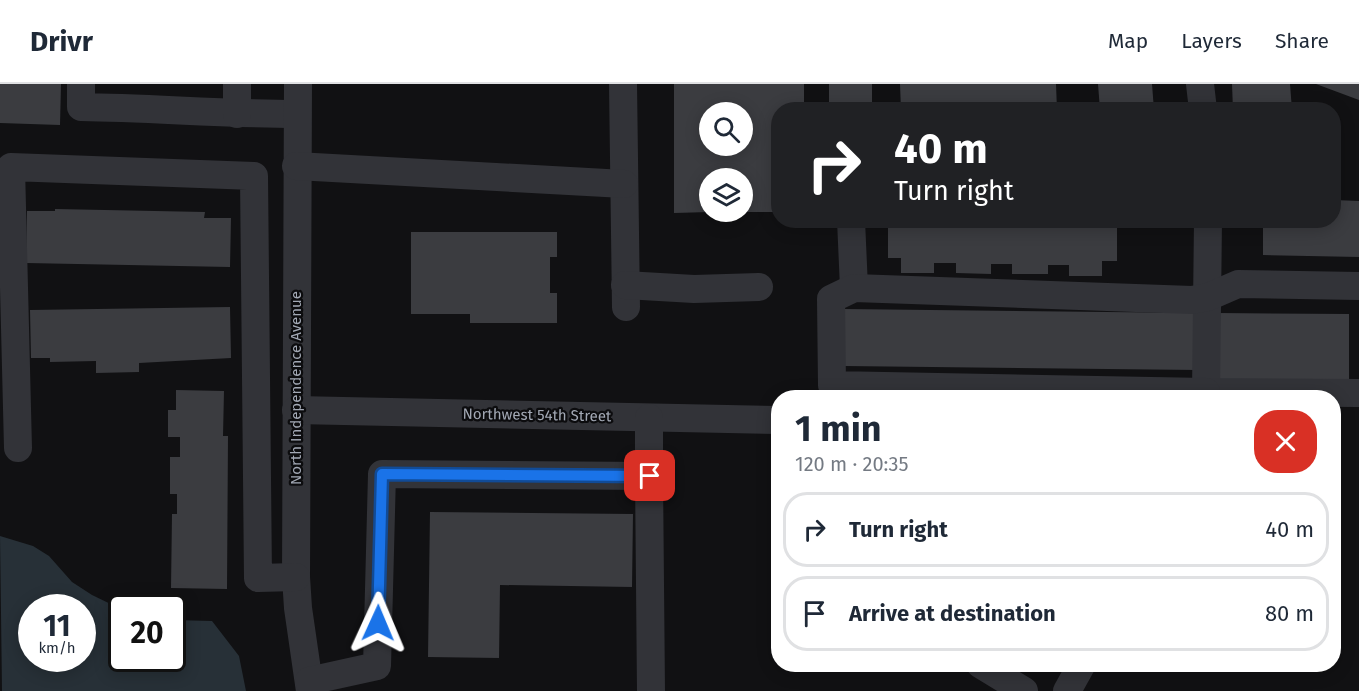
<!DOCTYPE html>
<html lang="en">
<head>
<meta charset="utf-8">
<style>
  body { margin:0; font-family:"Fira Sans",sans-serif; background:#f6f6f7; color:#1f2937; height:100vh; display:flex; flex-direction:column; font-size:22px; white-space:nowrap }
  * { box-sizing:border-box; margin:0 }
  p { font-size:20px; color:#747a83 }
  .icon { flex:none; width:33px; height:33px; fill:none; stroke:currentColor; stroke-width:2; stroke-linecap:round; stroke-linejoin:round }
  .map { position:relative; flex:1; overflow:hidden }
  .side { position:absolute; left:771px; top:306px; width:570px; height:282px; display:flex; flex-direction:column; background:#fff; border-radius:24px; box-shadow:0 3px 15px #0003 }
  .side>* { flex:none }
  .hud { position:absolute; left:771px; top:18px; width:570px; height:126px; border-radius:24px; box-shadow:0 3px 15px #0003; background:#202124; color:#fff; overflow:hidden }
  .tools { position:absolute; left:699px; top:18px; display:grid; gap:12px }
  .tools a { display:grid; place-items:center; width:54px; height:54px; border-radius:50%; background:#fff; box-shadow:0 3px 15px #0003; font-size:30px }
  .speed { position:absolute; left:18px; top:510px; display:flex; gap:12px; font-size:30px; font-weight:700; text-align:center }
  .speed>* { display:grid; place-content:center; width:78px; height:78px; border-radius:50%; background:#fff; box-shadow:0 3px 15px #0003; line-height:1 }
  .speed small { font-size:15px; font-weight:400 }
  .speed .limit { border:3px solid #111; border-radius:9px; background:#fff; color:#111 }
  .pin { position:absolute; display:grid; place-items:center; width:51px; height:51px; color:#fff; margin:-26px; border-radius:12px; box-shadow:0 3px 9px #0006 }
  .me { position:absolute; width:66px; margin:-33px; rotate:1deg; stroke-linejoin:round; filter:drop-shadow(0 0 4px #0008) }
  .turn { display:flex; align-items:center; gap:21px; height:126px; padding:0 24px; font-size:27px }
  .turn .icon { width:78px; height:78px; stroke-width:2.5 }
  .turn b { display:block; font-size:42px; line-height:51px }
  .round { display:grid; place-items:center; flex:none; width:63px; height:63px; border-radius:24px; background:#f6f6f7 }
  .head { display:flex; align-items:center; justify-content:space-between; height:102px; padding:0 24px }
  h1 { font-size:36px; font-weight:700; line-height:45px }
  ul { padding:0; list-style:none }
  li { display:flex; align-items:center; gap:18px; height:75px; margin:0 12px 9px; padding:0 12px; border:3px solid #e0e1e3; border-radius:24px }
  li div { flex:1 }
  li b { display:block; font-size:22px }
  li em { font-style:normal }
  header { display:flex; align-items:center; gap:36px; box-sizing:border-box; height:84px; padding:0 30px; background:#fff; border-bottom:2px solid #e0e1e3 }
  header strong { font-size:28px }
  nav { display:flex; gap:33px; margin-inline-start:auto; font-size:21px }
  .map>svg:first-child { display:block }
  .water { fill:#273037; fill-rule:evenodd }
  .building { fill:#3b3c40; fill-rule:evenodd }
  .lines { fill:none; stroke-linecap:round; stroke-linejoin:round }
  .minor { stroke:#323338; stroke-width:28 }
  .route-casing { stroke:#114b97; stroke-width:15 }
  .route { stroke:#1a73e8; stroke-width:10 }
  .labels { text-anchor:middle; dominant-baseline:central; stroke-width:4.5; stroke-linejoin:round; paint-order:stroke }
  .street-label { font-size:15px; fill:#a2a8b4; stroke:#0c0c0e }
</style>
</head>
<body>
<header>
<strong>Drivr</strong>
<nav><a>Map</a><a>Layers</a><a>Share</a></nav>
</header>
<div class="map">
<svg width="1359" height="607" viewBox="0 0 1359 607">
  <rect width="100%" height="100%" fill="#111113"/>
  <path class="water" d="M0 452 33 462 49 472 72 498 92 511 121 525 122 574H172L173 536 212 537 239 572 246 607H2ZM32 524H82V574H32Z"/>
  <g class="building">
    <polygon points="0,0 61,0 60,41 0,39"/>
    <path d="M674 0H804V26H778V128H742V94H710V128L674 129ZM710 28H742V62H710Z"/>
    <rect x="829" y="0" width="43" height="26"/>
    <polygon points="900,0 1056,0 1057,26 1011,26 1010,18 946,18 946,26 901,26"/>
    <polygon points="1098,0 1152,0 1154,26 1100,26"/>
    <polygon points="1232,0 1290,0 1292,26 1233,26"/>
    <polygon points="1316,0 1359,0 1359,16"/>
    <polygon points="1334,116 1359,117 1359,173 1263,171 1263,136 1334,136"/>
    <polygon points="55,125 205,128 204,134 231,134 230,183 26,179 27,127 55,127"/>
    <polygon points="888,136 1117,136 1117,177 1102,177 1102,192 1069,192 1069,181 1048,181 1048,190 1012,190 1012,180 991,180 991,190 956,189 956,179 934,179 934,189 901,189 901,174 888,174"/>
    <polygon points="411,148 557,148 557,173 550,173 550,209 557,209 557,239 470,239 470,230 411,230"/>
    <polygon points="230,223 231,274 139,279 139,288 96,289 96,277 50,278 50,274 31,274 30,226"/>
    <polygon points="844,225 1199,229 1198,286 844,282"/>
    <polygon points="1217,229 1349,230 1349,296 1217,295"/>
    <polygon points="176,306 224,307 223,352 228,352 227,505 171,504 172,430 177,430 177,410 170,410 170,373 180,373 180,353 168,353 168,326 176,326"/>
    <polygon points="430,428 633,430 632,503 500,501 499,574 428,573"/>
  </g>
  <g class="lines">
    <g class="minor">
      <path d="M81 0V23C153 24 225 30 297 30"/>
      <polyline points="237,0 237,30"/>
      <polyline points="298,0 296,493 298,524 310,607"/>
      <polyline points="623,0 626,223"/>
      <polyline points="1200,0 1203,26"/>
      <polyline points="296,82 624,100"/>
      <polyline points="851,136 854,204"/>
      <polyline points="1208,136 1206,308 1359,309"/>
      <polyline points="625,201 694,205 759,203"/>
      <polyline points="1206,308 832,301 831,215 854,204 1192,216 1208,213 1238,200 1359,202"/>
      <polyline points="296,326 778,336"/>
      <polyline points="18,364 11,83 254,92 258,494 296,493"/>
      <polyline points="649,392 651,607"/>
      <polyline points="980,580 1024,607"/>
      <polyline points="309,597 377,582 382,390 649,392 649,334"/>
      <polyline points="1067,607 1082,580"/>
    </g>
  </g>
  <g class="lines">
    <g class="route-casing">
      <polyline id="route" points="378,539 382,390 650,392"/>
    </g>
    <use href="#route" class="route"/>
  </g>
  <g class="labels">
    <g class="street-label">
      <text transform="translate(296 304) rotate(-90)">North Independence Avenue</text>
      <text transform="translate(537 331) rotate(1)">Northwest 54th Street</text>
    </g>
  </g>
</svg>
<div class="tools">
<a><svg class="icon" aria-label="search" viewBox="0 0 24 24"><circle cx="10" cy="10" r="6"/><path d="M15 15l6 6"/></svg></a>
<a><svg class="icon" aria-label="layers" viewBox="0 0 24 24"><path d="M12 4l9 5-9 5-9-5zM3 14l9 5 9-5"/></svg></a>
</div>
<div class="speed"><div>11<small>km/h</small></div><div class="limit">20</div></div>
<div class="pin" style="left:650px;top:392px;background:#d93025"><svg class="icon" aria-label="arrive" viewBox="0 0 24 24"><path d="M6 21V4h12l-3 4 3 4H6"/></svg></div>
<svg class="me" style="left:378px;top:539px" viewBox="-20 -20 40 40"><path d="M0-17L14 15 0 8-14 15z" fill="#1a73e8" stroke="#fff" stroke-width="4"/></svg>
<div class="hud">
<div class="turn"><svg class="icon" aria-label="right" viewBox="0 0 24 24"><path d="M7 20v-9h11M14 6l5 5-5 5"/></svg><div><b>40 m</b>Turn right</div></div>
</div>
<section class="side">
<div class="head"><div><h1>1 min</h1><p>120 m · 20:35</p></div><a class="round" style="background:#d93025;color:#fff"><svg class="icon" aria-label="close" viewBox="0 0 24 24"><path d="M6 6l12 12M18 6L6 18"/></svg></a></div>
<ul>
<li><svg class="icon" aria-label="right" viewBox="0 0 24 24"><path d="M7 20v-9h11M14 6l5 5-5 5"/></svg><div><b>Turn right</b></div><em>40 m</em></li>
<li><svg class="icon" aria-label="arrive" viewBox="0 0 24 24"><path d="M6 21V4h12l-3 4 3 4H6"/></svg><div><b>Arrive at destination</b></div><em>80 m</em></li>
</ul>
</section>
</div>
</body>
</html>
